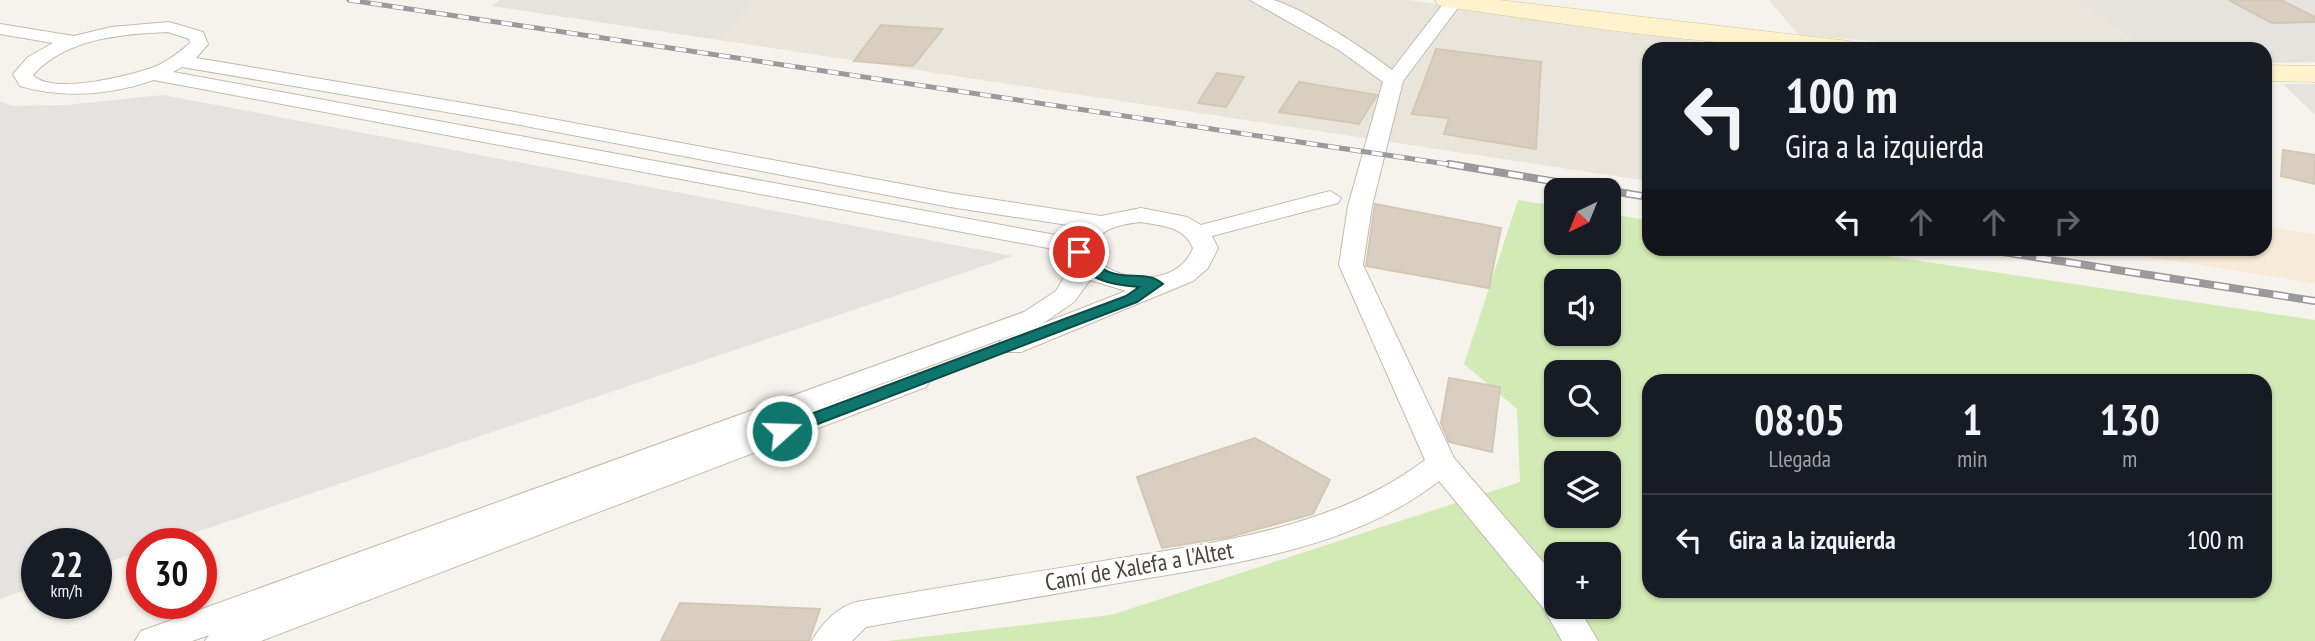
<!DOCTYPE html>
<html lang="es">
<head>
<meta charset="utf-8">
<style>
  body { margin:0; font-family:"PT Sans Narrow",sans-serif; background:#20242c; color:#f1f3f6; height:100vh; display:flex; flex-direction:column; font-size:26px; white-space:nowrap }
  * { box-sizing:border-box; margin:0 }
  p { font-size:23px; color:#9ea1a6 }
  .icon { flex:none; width:38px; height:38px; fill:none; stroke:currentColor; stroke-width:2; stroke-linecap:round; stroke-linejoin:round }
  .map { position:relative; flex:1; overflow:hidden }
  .side { position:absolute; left:1642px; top:374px; width:630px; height:224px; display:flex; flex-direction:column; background:#171b24; border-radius:21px; box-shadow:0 2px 5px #0004 }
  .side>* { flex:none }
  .hud { position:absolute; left:1642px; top:42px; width:630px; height:214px; border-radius:21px; box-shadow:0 2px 5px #0004; background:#171b24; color:#f1f3f6; overflow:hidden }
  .needle { width:46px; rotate:223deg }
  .controls { position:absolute; left:1544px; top:178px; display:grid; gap:14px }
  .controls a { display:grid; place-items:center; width:77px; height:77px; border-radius:14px; background:#171b24; box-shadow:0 2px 5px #0004; font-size:35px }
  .speed { position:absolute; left:21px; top:528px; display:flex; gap:14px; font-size:35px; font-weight:700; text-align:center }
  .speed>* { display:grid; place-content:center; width:91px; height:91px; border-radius:50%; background:#171b24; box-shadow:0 2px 5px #0004; line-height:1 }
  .speed small { font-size:18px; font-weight:400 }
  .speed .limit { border:10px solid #d22; background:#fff; color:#111 }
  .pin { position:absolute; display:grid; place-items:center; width:60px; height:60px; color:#fff; margin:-30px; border:4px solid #fff; border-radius:50%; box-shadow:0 2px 7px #0007 }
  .me { position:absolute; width:77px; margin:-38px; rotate:70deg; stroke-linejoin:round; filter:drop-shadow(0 0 5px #0008) }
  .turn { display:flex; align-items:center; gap:24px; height:147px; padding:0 28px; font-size:32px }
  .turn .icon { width:91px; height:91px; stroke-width:2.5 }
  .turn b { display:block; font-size:49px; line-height:60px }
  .lanes { display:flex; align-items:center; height:66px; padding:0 28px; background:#0003; justify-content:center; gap:35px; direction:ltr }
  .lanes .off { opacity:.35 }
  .eta { display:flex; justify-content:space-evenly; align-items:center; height:119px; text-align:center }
  .eta b { font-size:42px; font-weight:800; line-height:49px }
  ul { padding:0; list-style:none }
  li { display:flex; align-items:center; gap:21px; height:91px; padding:0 28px; border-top:2px solid #363941 }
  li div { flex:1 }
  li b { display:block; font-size:26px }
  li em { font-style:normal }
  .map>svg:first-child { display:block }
  .residential { fill:#eae5da }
  .commercial { fill:#f7ead8 }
  .industrial { fill:#e6e2dd }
  .green { fill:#d2eab5; fill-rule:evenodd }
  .parking { fill:#e5e3e0 }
  .building { fill:#d8cfc1; stroke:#d3c7b4; stroke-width:2 }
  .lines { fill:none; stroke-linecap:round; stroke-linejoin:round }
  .street-casing { stroke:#c2bbae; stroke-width:2 }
  .secondary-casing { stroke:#d6c79b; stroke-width:1 }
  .street { fill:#fff; fill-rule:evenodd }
  .secondary { fill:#fff3cd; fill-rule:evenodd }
  .rail-far1-casing { stroke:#9a9a9a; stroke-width:5 }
  .rail-casing { stroke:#9a9a9a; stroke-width:8 }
  .rail-far1 { stroke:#fff; stroke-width:3.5; stroke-dasharray:11; stroke-linecap:butt }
  .rail { stroke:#fff; stroke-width:5; stroke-dasharray:15; stroke-linecap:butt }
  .route { fill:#0f766e; stroke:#0a4d48; stroke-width:2 }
  .labels { text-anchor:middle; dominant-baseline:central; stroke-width:6; stroke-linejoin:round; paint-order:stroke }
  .near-street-label { font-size:24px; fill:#4b4439; stroke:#fff }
</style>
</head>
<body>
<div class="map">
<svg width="2315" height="641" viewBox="0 0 2315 641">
  <rect width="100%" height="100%" fill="#f6f3ec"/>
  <g class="residential">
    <polygon points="756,0 1408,0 1713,44 1713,49 1648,49 1648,181 719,40"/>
    <polygon points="1769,0 2075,0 2144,49 1974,49 1799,35"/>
  </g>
  <polygon class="commercial" points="2265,227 2315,234 2315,283 2097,249 2264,248"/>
  <g class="industrial">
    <polygon points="500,0 756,0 719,40 492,6"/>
    <polygon points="2075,0 2315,0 2315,62 2265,63 2264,49 2144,49"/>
    <polygon points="2283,84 2315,84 2315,115"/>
  </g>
  <path class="green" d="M1518 200 1556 206V243H1608V214L1648 220V248L1840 249 2315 320V641H888L1111 615 1520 482 1517 409 1464 364ZM1556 282H1608V334H1556ZM1556 373H1608V425H1556ZM1648 382H2264V592H1648ZM1556 464H1608V516H1556ZM1556 555H1608V607H1556Z"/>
  <polygon class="parking" points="163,95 1013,256 161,544 142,544 142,551 96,566 96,544 37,544 37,586 0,599 0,102 13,106 65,105"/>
  <g class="building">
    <polygon points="2229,0 2281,0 2315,17 2315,22 2272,23"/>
    <polygon points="881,25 908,27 943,29 913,66 854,61"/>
    <polygon points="1436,49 1541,62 1536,149 1444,134 1449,118 1412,114"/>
    <polygon points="1217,73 1244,77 1226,107 1198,103"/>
    <polygon points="1299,82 1377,95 1359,124 1279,112"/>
    <polygon points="2283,150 2315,155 2315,184 2281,176"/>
    <polygon points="1375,204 1501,228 1489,288 1366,266"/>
    <polygon points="1449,378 1500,387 1492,452 1449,442 1441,423"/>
    <polygon points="1255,438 1330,480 1313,514 1229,537 1162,548 1137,477"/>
    <polygon points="680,603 820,609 809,641 661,641"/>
  </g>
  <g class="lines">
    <g class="street-casing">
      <g id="street">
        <path d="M1250 0C1257 0 1266 0 1273 0 1301 7 1368 51 1392 70L1446 0 1463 1 1403 81 1372 206 1363 265 1454 458 1556 577V607H1578L1598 641H1562L1544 609 1439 481C1348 552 1223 565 1113 584 1030 598 948 612 866 627L852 641H812C821 624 838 607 856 602 938 588 1021 574 1103 561 1215 542 1332 530 1425 460L1339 265 1348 206 1383 82 1339 50Z"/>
        <path d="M169 22 203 32 208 44 196 58 493 108 950 193 1101 216 1141 208 1187 217 1201 225 1330 191 1341 198 1338 203 1212 236 1218 248 1208 268 1193 281 1021 352H1001L998 346 1001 340 1126 291 1090 280 1074 302 1042 324 813 409 916 372 926 375 930 381 926 387 261 641H205L209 635 192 641H135L141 631 1024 312 1056 291 1073 262 1069 252 154 80C110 95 65 99 20 86L13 74 28 57 53 43 0 34V24L74 36 111 27ZM168 32 189 39 190 43C180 52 170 59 159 65 136 75 51 96 33 75 66 38 122 34 168 32ZM182 67 493 120 950 207 1081 227 1072 238 173 72ZM1141 222C1162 226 1184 226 1193 248 1178 286 1124 284 1096 260L1094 242C1105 227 1123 224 1141 222Z"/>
      </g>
    </g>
    <g class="secondary-casing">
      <g id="secondary">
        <path d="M1435 0H1499L1849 41 1858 43 1862 49C1723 49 1585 27 1447 7L1438 5Z"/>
        <polygon points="2264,65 2315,66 2315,82 2264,81"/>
      </g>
    </g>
    <use href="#street" class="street"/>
    <use href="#secondary" class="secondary"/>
    <g class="rail-far1-casing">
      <polyline id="rail-far1" points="349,0 1460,166"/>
    </g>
    <g class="rail-casing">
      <g id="rail">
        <polyline points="1449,164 1648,197"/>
        <polyline points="1977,248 2315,301"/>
      </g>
    </g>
    <use href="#rail-far1" class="rail-far1"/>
    <use href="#rail" class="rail"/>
  </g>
  <path class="route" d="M1079 248 1084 249C1110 292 1143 265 1163 284L1137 302 789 435 782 437 773 431 776 427 1126 296 1139 287C1112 285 1083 280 1072 252Z"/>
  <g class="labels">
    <g class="near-street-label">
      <text transform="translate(1139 566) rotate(-10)">Camí de Xalefa a l'Altet</text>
    </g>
  </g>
</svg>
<div class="controls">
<a><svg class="needle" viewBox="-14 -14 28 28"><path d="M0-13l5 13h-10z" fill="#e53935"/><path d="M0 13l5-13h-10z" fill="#9ea1a6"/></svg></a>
<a><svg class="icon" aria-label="sound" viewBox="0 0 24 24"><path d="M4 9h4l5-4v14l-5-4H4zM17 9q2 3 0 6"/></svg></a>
<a><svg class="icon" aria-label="search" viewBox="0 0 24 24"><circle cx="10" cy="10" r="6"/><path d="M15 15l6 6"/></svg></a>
<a><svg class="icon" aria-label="layers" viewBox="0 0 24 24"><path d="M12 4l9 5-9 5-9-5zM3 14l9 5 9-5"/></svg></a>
<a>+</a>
</div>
<div class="speed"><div>22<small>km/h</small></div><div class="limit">30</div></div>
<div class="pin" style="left:1079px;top:252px;background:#d93025"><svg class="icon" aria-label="arrive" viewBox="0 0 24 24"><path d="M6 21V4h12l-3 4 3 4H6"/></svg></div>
<svg class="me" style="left:782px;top:431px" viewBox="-20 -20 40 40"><circle r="17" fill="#0f766e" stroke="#fff" stroke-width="3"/><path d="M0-11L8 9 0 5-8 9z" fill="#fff"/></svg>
<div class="hud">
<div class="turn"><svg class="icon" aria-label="left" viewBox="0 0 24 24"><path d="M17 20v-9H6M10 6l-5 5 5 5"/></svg><div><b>100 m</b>Gira a la izquierda</div></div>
<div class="lanes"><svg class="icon" aria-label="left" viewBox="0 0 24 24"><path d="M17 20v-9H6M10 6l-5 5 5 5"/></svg><svg class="icon off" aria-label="ahead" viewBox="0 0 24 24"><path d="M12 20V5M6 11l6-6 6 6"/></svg><svg class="icon off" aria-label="ahead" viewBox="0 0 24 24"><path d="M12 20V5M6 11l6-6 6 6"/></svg><svg class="icon off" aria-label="right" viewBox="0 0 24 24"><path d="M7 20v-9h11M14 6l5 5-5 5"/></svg></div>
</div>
<section class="side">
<div class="eta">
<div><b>08:05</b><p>Llegada</p></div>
<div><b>1</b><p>min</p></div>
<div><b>130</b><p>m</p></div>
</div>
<ul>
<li><svg class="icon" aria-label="left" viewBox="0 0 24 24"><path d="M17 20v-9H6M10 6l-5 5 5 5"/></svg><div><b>Gira a la izquierda</b></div><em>100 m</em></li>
</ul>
</section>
</div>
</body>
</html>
